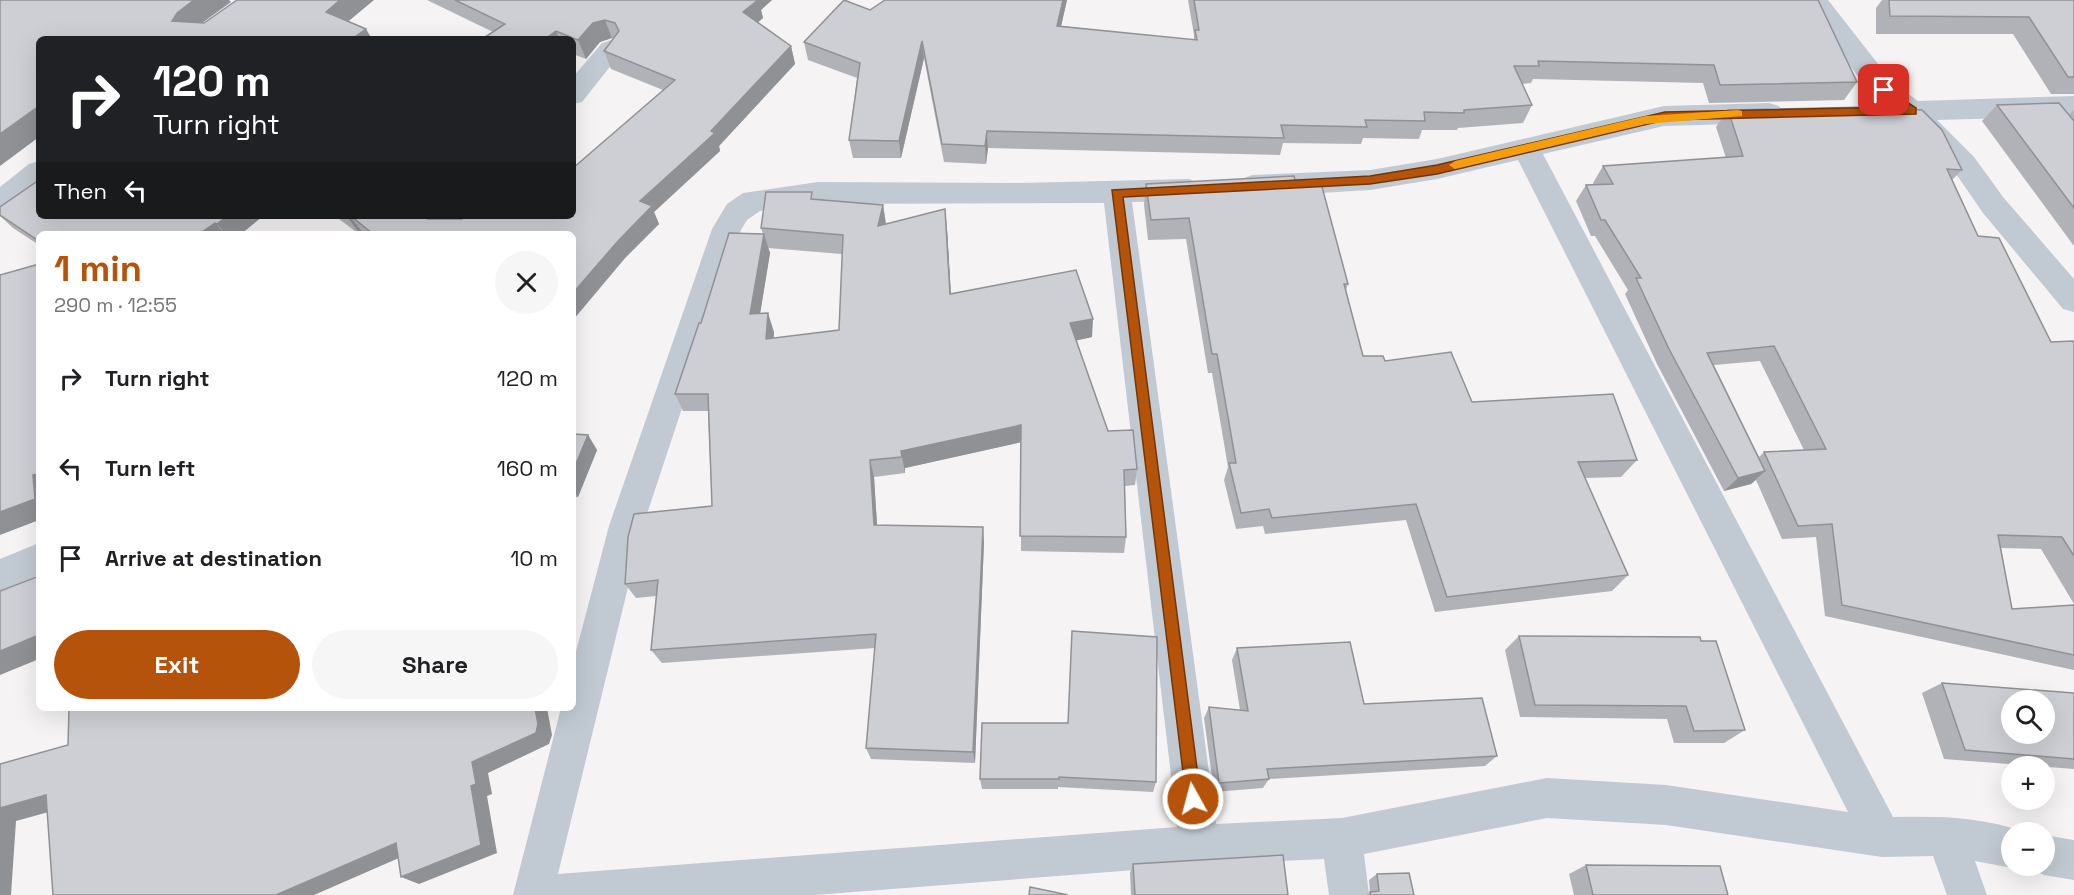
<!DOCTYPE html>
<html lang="en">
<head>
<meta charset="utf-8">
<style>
  body { margin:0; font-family:"Space Grotesk",sans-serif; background:#f6f6f6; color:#202124; height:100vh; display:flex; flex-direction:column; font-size:22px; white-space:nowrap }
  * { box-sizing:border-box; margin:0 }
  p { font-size:20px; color:#757577 }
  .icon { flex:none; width:33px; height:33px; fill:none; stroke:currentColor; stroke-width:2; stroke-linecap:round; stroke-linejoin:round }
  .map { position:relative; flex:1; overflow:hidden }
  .drawer { position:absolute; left:36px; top:231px; width:540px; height:480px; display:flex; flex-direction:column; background:#fff; border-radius:9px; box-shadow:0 6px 24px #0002 }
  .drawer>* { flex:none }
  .guide { position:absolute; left:36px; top:36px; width:540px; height:183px; border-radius:9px; box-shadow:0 6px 24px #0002; background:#202124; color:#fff; overflow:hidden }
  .tools { position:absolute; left:2001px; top:690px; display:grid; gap:12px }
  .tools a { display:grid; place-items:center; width:54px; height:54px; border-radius:50%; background:#fff; box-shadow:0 6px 24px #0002; font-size:30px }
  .pin { position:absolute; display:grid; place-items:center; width:51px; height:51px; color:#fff; margin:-26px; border-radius:12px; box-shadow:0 3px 9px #0006 }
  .me { position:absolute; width:66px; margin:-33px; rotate:353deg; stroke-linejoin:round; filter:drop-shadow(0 0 4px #0008) }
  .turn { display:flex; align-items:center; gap:21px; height:126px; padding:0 18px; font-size:27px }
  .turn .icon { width:78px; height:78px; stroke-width:2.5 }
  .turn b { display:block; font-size:42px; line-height:51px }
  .then { display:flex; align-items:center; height:57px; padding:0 18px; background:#0003; gap:12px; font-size:22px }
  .round { display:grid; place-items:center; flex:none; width:63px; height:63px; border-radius:32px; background:#f6f6f6 }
  .headline { display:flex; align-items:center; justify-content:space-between; height:102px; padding:0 18px }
  h1 { font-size:36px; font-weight:600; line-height:45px; color:#b45309 }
  .action { display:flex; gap:12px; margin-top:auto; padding:12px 18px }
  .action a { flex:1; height:69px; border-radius:36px; background:#b45309; color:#fff; font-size:24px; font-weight:600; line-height:69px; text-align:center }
  .action a+a { background:#f6f6f6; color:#202124 }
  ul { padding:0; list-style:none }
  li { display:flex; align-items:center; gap:18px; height:90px; padding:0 18px }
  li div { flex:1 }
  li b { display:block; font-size:22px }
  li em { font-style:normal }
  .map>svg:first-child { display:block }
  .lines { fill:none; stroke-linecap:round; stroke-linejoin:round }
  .minor { fill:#c1cad2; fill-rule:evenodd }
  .wall { fill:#b0b2b7; fill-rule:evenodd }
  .shaded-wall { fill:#909195 }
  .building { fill:#cdcfd5; stroke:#909195; stroke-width:1.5; fill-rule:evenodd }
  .route { fill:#b45309; stroke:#753606; stroke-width:1.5 }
  .slow { fill:#f59e0b }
</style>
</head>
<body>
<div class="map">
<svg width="2074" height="895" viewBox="0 0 2074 895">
  <rect width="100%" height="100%" fill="#f5f3f3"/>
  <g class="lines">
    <g class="minor">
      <polygon points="1802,0 1828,0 1893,83 1918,101 2074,96 2074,116 1937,120 1974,157 2003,197 2074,279 2074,312 2063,309 1983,213 1954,171 1905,121 1878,122 1868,119 1864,112 1868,105 1882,102 1856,74"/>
      <polygon points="611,40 620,43 624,49 582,102 573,104 573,77 602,43"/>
      <path d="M1769 103 1779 106 1783 113 1779 120 1769 123 1664 126 1543 154 1893 817C1936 816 1982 816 2023 832H2012V866H2018L2012 868 1975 861 1987 895H1947L1933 856 1882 857 1666 825 1547 818 1364 854 1369 895H1329L1324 859 1199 865 815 895H513L561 708H573V663L609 526 712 229 727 204 743 193 818 182 1020 183 1189 179 1199 183 1203 190 1199 197 1189 201 1132 202 1216 824 1342 818 1547 778 1666 785 1848 812 1518 160 1437 179 1370 190 1252 197 1242 193 1238 186 1242 179 1252 175 1370 170 1437 159 1664 106ZM1104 203 1177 827 558 874 643 526 741 230 747 220 760 211 818 204Z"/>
      <polygon points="39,161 39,187 10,211 0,214 0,187 29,164"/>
      <polygon points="39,543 39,575 0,591 0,559"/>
      <polygon points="2044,835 2074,840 2074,880 2044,875 2030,869 2028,866 2044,866"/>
    </g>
  </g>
  <g class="wall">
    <polygon points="427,0 772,0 761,10 763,18 758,22 791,46 795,64 719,146 720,151 654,212 659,224 625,258 573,320 573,234 365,234 363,233 359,234 335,216 453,216 451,219 462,219 573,216 663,90 611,69 604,51 613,38 612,38 600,42 586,59 573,54 573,39 482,39 493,32"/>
    <polygon points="885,0 1067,0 1061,26 1194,40 1194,35 1188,0 1818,0 1857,82 1844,100 1709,103 1703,83 1533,79 1531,83 1522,84 1532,105 1523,123 1458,128 1457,130 1422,130 1419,139 1363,138 1361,144 1283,143 1280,155 988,148 986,164 944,162 924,58 901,158 853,158 849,140 857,78 808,60 804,42 870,10"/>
    <polygon points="1882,0 2074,0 2074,94 2051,94 2013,34 1876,34 1876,8"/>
    <polygon points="1997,105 2069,115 2074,110 2074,246 1982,121"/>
    <path d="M1728 110 1962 170 1952 180 1978 236 2051 342 2074 343V604L2041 549 2001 548 2012 609 2074 605V670L1825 616 1816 537 1782 539 1756 480 1751 484 1724 491 1657 364 1625 294 1628 290 1595 236H1591L1576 201 1586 185H1594L1593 183 1603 166 1726 158 1716 127ZM1760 361 1804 450 1764 452 1759 457 1714 365Z"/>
    <polygon points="1146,184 1296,184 1348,284 1346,290 1363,356 1385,361 1472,402 1637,460 1621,477 1585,478 1628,575 1612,591 1435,612 1406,520 1265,534 1263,526 1236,529 1224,480 1228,467 1212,373 1208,373 1186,239 1148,240 1144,205"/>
    <path d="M814 199 883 205 886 224 947 229 951 294 1092 337 1076 340 1108 431 1137 469 1135 485 1125 486 1126 537 1124 553 1021 551V442L905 468V473L874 477 877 525 984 542 975 763 871 759 866 748 875 648 662 663 651 650 656 596 636 598 625 584 712 506 708 411H683L675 394 701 323 763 234 761 228ZM768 248 842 254 839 330 774 338V332L760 313 770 253Z"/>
    <polygon points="0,207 263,216 241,234 39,234 39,245 13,228 0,216"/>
    <polygon points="573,434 588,435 597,450 578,497 573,497"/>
    <polygon points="1519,636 1701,641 1745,730 1724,743 1674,743 1667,719 1520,717 1505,650"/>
    <polygon points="1237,648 1364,704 1497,756 1485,766 1269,779 1263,788 1214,792 1204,718 1209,707 1240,710 1232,660"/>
    <polygon points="1942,683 2074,693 2074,769 1944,759 1922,693"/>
    <polygon points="982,723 1156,782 1153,792 1058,787 1058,789 982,789 980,779"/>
    <polygon points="1133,864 1288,895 1131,895 1130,873"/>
    <polygon points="1586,865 1728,895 1574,895 1569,874"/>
    <polygon points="1377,874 1414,895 1365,895 1370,892 1369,880"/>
  </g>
  <g class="shaded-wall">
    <polygon points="194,0 229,0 231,2 191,31 172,21 177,13"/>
    <polygon points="340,0 374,0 338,30 326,12"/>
    <polygon points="752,0 772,0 761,10 763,18 748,31 743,12"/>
    <polygon points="1063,0 1067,0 1057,44 1057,26"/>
    <polygon points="605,20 612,38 600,42 586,59 578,40 593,23"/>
    <polygon points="366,29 372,39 357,39 355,37"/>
    <polygon points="556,31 559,39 545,39"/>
    <polygon points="922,41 924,58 901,158 899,141"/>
    <polygon points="791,46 795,64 719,146 720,151 654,212 659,224 625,258 573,320 573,293 640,201 711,131"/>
    <polygon points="39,106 39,137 0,166 0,134"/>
    <polygon points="987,131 988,148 986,164 985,146"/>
    <polygon points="883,205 886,225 878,226"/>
    <polygon points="945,209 947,229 952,313 950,294"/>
    <polygon points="227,216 263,216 241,234 226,234 217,224"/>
    <polygon points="350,216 363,233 362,234 360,234 348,218"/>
    <polygon points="430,216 453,216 441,234 428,219"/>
    <polygon points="215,223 225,234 199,234"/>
    <polygon points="764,234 770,253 757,333 750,314"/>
    <polygon points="768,313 774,332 772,358 766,339"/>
    <polygon points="1093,319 1092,337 1070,342 1070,323"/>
    <polygon points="1021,425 1022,442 905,468 905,473 901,451"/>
    <polygon points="588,435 597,450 578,497 573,491 573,471"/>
    <polygon points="870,460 874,477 878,540 874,525"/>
    <polygon points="1765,471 1751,484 1724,491 1738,478"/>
    <polygon points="39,474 39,520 0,535 0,512 33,475"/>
    <polygon points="983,527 984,542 975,763 973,752"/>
    <polygon points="39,635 39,659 0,675 0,651"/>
    <polygon points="535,708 547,708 552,735 549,744 488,773 492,794 487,796 497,853 419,884 401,877 471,786 472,762"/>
    <polygon points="46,795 74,805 16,821 11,895 0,895 0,808"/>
    <polygon points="396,843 415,851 314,895 276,895"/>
  </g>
  <g class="building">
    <polygon points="0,0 194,0 177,13 172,21 204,23 237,0 340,0 326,12 366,29 355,37 359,39 39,39 39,106 0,134"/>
    <polygon points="455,0 758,0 743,12 791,46 711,131 715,133 640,201 652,206 618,241 573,293 573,234 373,234 351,216 430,216 428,219 462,219 465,216 573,216 573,168 675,80 604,51 619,31 615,23 605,20 593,23 578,40 556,31 545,39 482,39 505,24"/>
    <polygon points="844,0 870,10 885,0 1063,0 1057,26 1197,40 1195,30 1199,30 1194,0 1818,0 1857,82 1720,85 1714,65 1538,61 1539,66 1514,66 1532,105 1464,110 1464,113 1424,112 1425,121 1365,120 1367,127 1281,125 1284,138 987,131 985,146 942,144 922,41 899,141 849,140 860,63 804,42"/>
    <polygon points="1889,0 2074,0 2074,77 2068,77 2029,17 1890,16"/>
    <polygon points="2059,103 2074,121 2074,208 1997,105"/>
    <polygon points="1868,107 1922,110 1942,130 1962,170 1947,169 1978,236 1999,238 2051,342 2073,341 2074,343 2074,556 2062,537 1998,535 2012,609 2074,605 2074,655 1842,605 1832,524 1798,526 1764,452 1826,449 1774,346 1707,353 1765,471 1738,478 1669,349 1636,278 1641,278 1605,220 1601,220 1586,185 1613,184 1603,166 1743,156 1728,110"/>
    <polygon points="1294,176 1296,184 1321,183 1348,284 1344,284 1363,356 1383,356 1385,361 1451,352 1472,402 1613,394 1637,460 1578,462 1628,575 1447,597 1416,504 1272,518 1269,509 1241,513 1229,463 1236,463 1217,354 1212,354 1189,218 1151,220 1146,184"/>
    <polygon points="39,180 39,216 227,216 217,224 215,223 199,234 39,234 39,241 0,215 0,207"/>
    <polygon points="766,192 812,192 811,199 883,205 878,226 945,209 950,294 1076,270 1093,319 1070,323 1108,431 1133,430 1137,469 1124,470 1126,537 1020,536 1021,425 901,451 902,457 870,460 874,525 983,527 973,752 866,748 876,634 651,650 658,580 625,584 628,537 634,514 712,506 708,394 675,394 699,323 701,323 729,233 764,234 750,314 768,313 766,339 839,330 843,235 761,228"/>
    <polygon points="39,264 39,474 33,475 35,499 0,512 0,275"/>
    <polygon points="573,434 588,435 573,471"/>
    <polygon points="39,576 39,635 0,651 0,591"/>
    <polygon points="1072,631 1157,637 1156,782 1059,777 1059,779 980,779 982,723 1068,723"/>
    <polygon points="1519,636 1700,637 1701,641 1716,641 1745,730 1694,731 1686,706 1535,705"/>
    <polygon points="1350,642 1364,704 1482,698 1497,756 1267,769 1269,779 1219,783 1209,707 1248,711 1237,648"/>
    <path d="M1942 683 2074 693V759L1965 750ZM2012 700H2044V734H2012Z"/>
    <polygon points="69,708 535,708 538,724 536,733 472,762 476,784 471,786 481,845 401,877 396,843 276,895 53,895 46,795 0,808 0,764 68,745"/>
    <polygon points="1283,855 1288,895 1135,895 1133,864"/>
    <polygon points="1586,865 1720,866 1728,895 1593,895"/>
    <polygon points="1409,873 1414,895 1371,895 1370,892 1379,891 1377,874"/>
    <polygon points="1030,887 1068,895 1029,895"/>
  </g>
  <polygon class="route" points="1884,87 1916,108 1916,114 1665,120 1437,174 1370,184 1123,197 1201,799 1198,805 1193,807 1187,805 1112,190 1370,176 1437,165 1665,112 1899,107 1880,93 1880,88"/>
  <polygon class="slow" points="1738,110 1742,111 1742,116 1646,124 1455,169 1449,165 1455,161 1646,116"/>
</svg>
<div class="tools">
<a><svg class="icon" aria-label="search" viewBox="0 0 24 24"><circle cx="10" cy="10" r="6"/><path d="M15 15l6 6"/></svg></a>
<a>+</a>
<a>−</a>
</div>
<div class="pin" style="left:1884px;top:90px;background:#d93025"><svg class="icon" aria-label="arrive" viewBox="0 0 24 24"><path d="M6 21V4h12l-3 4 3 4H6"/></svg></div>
<svg class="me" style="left:1193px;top:799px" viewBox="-20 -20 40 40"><circle r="17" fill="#b45309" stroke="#fff" stroke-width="3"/><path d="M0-11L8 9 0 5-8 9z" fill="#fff"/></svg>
<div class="guide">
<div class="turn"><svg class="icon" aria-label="right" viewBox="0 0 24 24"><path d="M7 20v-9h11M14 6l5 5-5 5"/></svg><div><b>120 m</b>Turn right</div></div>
<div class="then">Then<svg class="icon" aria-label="left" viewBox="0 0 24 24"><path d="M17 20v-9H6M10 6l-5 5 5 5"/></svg></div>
</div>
<section class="drawer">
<div class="headline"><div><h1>1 min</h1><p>290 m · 12:55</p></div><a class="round"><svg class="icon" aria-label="close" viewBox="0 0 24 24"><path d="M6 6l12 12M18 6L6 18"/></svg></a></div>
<ul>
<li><svg class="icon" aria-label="right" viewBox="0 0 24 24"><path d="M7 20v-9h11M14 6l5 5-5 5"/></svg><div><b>Turn right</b></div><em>120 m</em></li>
<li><svg class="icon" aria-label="left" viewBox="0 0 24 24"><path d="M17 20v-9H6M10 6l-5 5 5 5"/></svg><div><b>Turn left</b></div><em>160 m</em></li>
<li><svg class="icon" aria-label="arrive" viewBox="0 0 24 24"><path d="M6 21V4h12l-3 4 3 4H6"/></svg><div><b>Arrive at destination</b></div><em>10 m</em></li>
</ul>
<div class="action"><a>Exit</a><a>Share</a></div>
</section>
</div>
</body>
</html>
